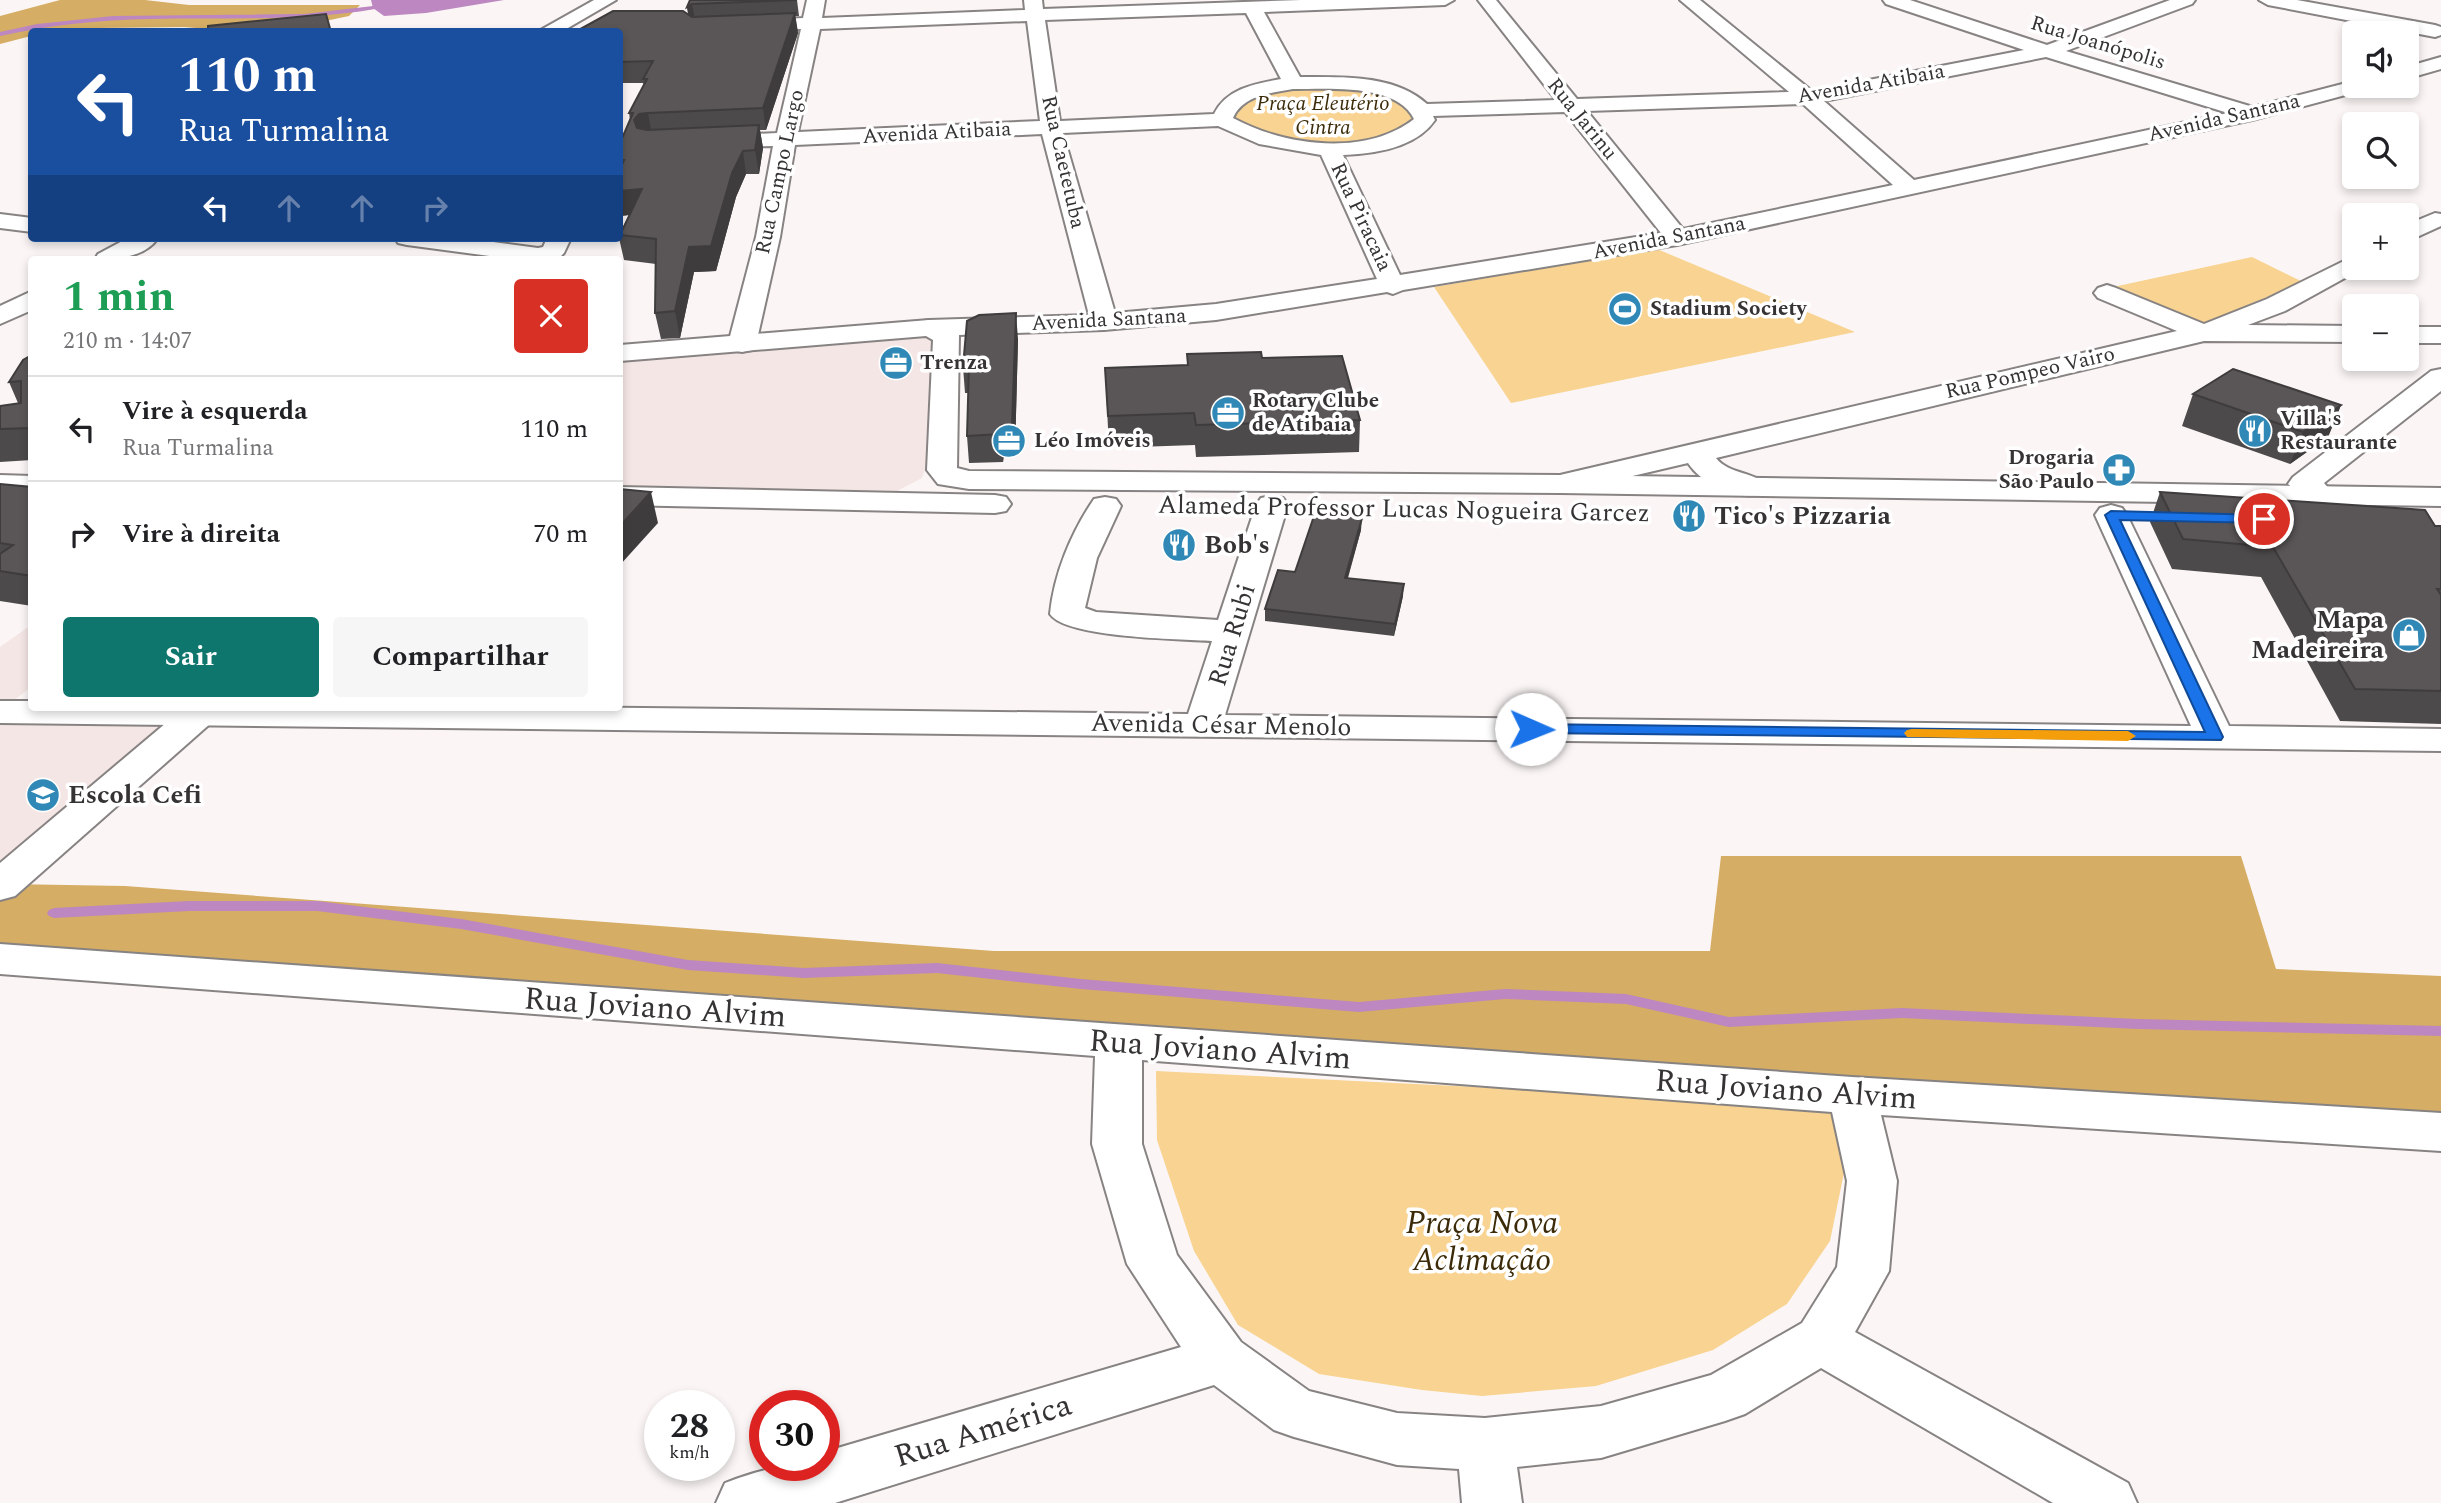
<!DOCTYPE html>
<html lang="pt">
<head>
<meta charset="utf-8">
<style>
  body { margin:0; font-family:Spectral,serif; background:#f6f6f6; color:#202124; height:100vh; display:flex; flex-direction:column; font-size:26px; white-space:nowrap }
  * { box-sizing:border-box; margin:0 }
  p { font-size:23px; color:#757577 }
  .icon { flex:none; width:38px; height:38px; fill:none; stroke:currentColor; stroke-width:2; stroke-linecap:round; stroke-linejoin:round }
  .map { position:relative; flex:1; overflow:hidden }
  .details { position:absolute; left:28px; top:256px; width:595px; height:455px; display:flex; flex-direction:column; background:#fff; border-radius:7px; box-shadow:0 4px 10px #0003 }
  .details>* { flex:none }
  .top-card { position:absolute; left:28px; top:28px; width:595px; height:214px; border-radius:7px; box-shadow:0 4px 10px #0003; background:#1a4fa0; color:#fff; overflow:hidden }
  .controls { position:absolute; left:2342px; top:21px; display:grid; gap:14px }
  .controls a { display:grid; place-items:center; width:77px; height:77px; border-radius:7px; background:#fff; box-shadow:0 4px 10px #0003; font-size:35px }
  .speed { position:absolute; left:644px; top:1390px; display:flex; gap:14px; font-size:35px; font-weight:700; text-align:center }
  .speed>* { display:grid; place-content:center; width:91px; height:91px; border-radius:50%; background:#fff; box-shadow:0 4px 10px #0003; line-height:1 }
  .speed small { font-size:18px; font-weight:400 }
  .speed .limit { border:10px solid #d22; background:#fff; color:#111 }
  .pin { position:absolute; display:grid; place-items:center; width:60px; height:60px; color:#fff; margin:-30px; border:4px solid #fff; border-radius:50%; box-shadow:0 2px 7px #0007 }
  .me { position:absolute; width:77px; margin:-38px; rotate:91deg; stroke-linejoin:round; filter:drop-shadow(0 0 5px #0008) }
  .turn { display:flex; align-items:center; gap:24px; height:147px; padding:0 35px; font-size:32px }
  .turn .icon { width:91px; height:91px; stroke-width:2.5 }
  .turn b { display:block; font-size:49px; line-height:60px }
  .lanes { display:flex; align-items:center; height:66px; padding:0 35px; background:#0003; justify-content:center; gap:35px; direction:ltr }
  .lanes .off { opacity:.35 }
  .round { display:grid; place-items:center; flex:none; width:74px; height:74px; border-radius:7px; background:#f6f6f6 }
  .overview { display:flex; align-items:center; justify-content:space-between; height:119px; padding:0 35px }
  h1 { font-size:42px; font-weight:700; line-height:52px; color:#1e9e55 }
  .button { display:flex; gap:14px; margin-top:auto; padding:14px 35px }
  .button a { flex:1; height:80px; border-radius:7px; background:#0f766e; color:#fff; font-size:28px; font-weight:700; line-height:80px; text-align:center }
  .button a+a { background:#f6f6f6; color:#202124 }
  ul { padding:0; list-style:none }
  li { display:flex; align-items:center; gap:21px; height:105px; padding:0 35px; border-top:2px solid #e0e0e0 }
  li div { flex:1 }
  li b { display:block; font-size:26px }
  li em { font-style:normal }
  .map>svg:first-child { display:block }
  .built { fill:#f4e6e5 }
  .green { fill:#f8d391 }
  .forest { fill:#d5ad64 }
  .water { fill:#bd87c1 }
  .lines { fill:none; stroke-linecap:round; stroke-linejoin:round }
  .stream { fill:#bd87c1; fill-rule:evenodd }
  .minor-casing { stroke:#878382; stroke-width:4 }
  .major-casing { stroke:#878382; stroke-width:4 }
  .minor { fill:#fff; fill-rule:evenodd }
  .major { fill:#fff; fill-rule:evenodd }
  .wall { fill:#4d4a4b }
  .shaded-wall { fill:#3f3c3d }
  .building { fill:#5a5657; stroke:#3f3c3d; stroke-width:2 }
  .route { fill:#1a73e8; stroke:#114b97; stroke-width:2 }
  .slow { fill:#f59e0b }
  .labels { text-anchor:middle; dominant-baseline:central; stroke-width:7; stroke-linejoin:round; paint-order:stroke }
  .far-street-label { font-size:21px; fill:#353333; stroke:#fff }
  .far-park-label { font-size:21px; font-style:italic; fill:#3c2b09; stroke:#fff }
  .far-poi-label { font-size:21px; font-weight:bold; fill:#353333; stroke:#fff; text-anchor:start }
  .street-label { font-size:26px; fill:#353333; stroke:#fff }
  .poi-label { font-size:26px; font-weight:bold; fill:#353333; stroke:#fff; text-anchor:start }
  .near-street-label { font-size:32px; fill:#353333; stroke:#fff }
  .near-park-label { font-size:32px; font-style:italic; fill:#3c2b09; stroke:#fff }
</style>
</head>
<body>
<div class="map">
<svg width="2441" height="1503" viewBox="0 0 2441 1503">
  <rect width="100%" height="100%" fill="#fbf6f5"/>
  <g class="built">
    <polygon points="940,331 945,414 922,478 876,502 620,494 620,352"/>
    <polygon points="31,625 31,687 13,701 0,701 0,647"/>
    <polygon points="171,723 0,867 0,724"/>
  </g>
  <g class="green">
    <polygon points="1338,83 1412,100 1416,130 1329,149 1233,128 1226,108 1255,91"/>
    <polygon points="1657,249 1855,332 1511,403 1434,287"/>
    <polygon points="2252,257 2303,282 2200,325 2104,289"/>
    <polygon points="1156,1071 1836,1105 1846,1163 1830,1241 1787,1304 1713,1350 1596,1386 1482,1396 1422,1390 1319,1374 1238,1325 1194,1251 1157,1140"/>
  </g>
  <g class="forest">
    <polygon points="60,0 145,0 189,5 360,5 349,16 292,28 234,31 184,27 98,28 32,32 31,36 0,44 0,16"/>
    <polygon points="1721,856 2241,856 2276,969 2441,976 2441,1132 0,956 0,891 8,884 125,886 994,951 1710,951"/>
  </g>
  <polygon class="water" points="371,0 504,0 426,13 384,16 373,8"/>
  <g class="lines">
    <g class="stream">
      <path d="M373 6 375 9C300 22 225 17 149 19 99 20 50 25 0 36V32L37 24 113 16 304 14Z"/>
      <polygon points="189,901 317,901 461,919 688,960 804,968 937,963 1081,979 1359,1002 1505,989 1626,994 1729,1017 1902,1008 2138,1019 2441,1026 2441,1036 2138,1029 1902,1018 1729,1027 1626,1004 1505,999 1359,1012 1081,989 937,973 804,978 688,970 461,929 317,911 189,911 54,918 49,916 47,913 49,910 54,908"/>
    </g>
    <g class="minor-casing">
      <g id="minor">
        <polygon points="594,0 616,0 561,32 537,32"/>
        <path d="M807 0H825L822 18 1025 10 1024 0H1042L1043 9 1301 0H1454L1445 5 1264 12 1300 77C1341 77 1394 74 1427 104L1556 100 1478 0H1496L1577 99 1789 92 1680 0H1700L1812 91 2024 50 1886 4 1883 0H1910L2047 45 2170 0H2195L2192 4 2066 51 2253 107 2354 81V86H2367L2364 90 2252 120 1677 245 1403 290 1393 294 1387 292 1216 320 1104 330 929 336 920 334 916 328 920 322 929 320 1089 315 1042 134 795 145 780 237 756 344 752 350 742 352 732 350 728 344 756 237 773 146 710 148 702 147 699 142 702 137 710 136 777 133 801 29 743 31 734 26 743 21 803 18ZM1246 13 1281 79C1255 84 1227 88 1214 114L1060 121 1045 20ZM1027 21 1040 121 798 132 820 29ZM2046 57 2228 113 1914 180 1824 101ZM1293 89C1327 89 1397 83 1414 119 1365 157 1285 146 1233 118 1243 95 1271 93 1293 89ZM1803 104 1893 185 1683 229 1587 111ZM1565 112 1661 233 1400 275 1343 155C1374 154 1416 148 1435 120L1433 116ZM1218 126 1259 144 1321 155 1377 279 1216 304 1115 313 1063 133Z"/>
        <polygon points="2259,0 2297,0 2435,25 2441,27 2441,35 2435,37 2268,5"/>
        <polygon points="2441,57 2441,69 2406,79 2406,67"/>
        <polygon points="2435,213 2441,214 2441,226 2406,242 2406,225"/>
        <polygon points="0,214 32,218 32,232 0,228"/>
        <path d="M128 238H158C144 258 117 259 95 259L98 254Z"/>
        <polygon points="395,238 463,238 538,248 543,247 547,238 571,238 564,253 558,259 512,259 407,245 398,243"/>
        <path d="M2354 256V268H2363L2285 311 2248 325 2354 326V342L2204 341 1716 458C1729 475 1756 471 1767 487L1762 494C1736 500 1703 485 1688 463L1560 493 1549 491 1544 484 1549 477 1560 475 2177 331 2098 298 2094 293 2098 288 2107 285 2116 288 2204 324 2267 299Z"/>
        <polygon points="32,291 32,310 0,324 0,306"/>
        <rect x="2406" y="327" width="35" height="16"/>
        <polygon points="2441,369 2441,391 2324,483 2357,520 2352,527 2341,530 2330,527 2309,502 2288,484 2293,477 2431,371"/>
        <path d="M1272 496 1283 498 1288 505 1225 715 2191 726 2095 515 2100 508 2111 505 2122 508 2127 515 2229 726 2441 729V751L0 723V701H32V707H547L1188 714 1212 641C1179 639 1066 638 1050 614 1054 574 1071 533 1094 499L1105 497 1116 499 1121 506 1097 558 1085 608 1096 612 1218 620 1256 505 1261 498Z"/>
        <path d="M0 944 1852 1077 2441 1113V1151L1881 1115 1897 1181 1889 1271 1855 1332 2128 1483 2137 1503H2053L1821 1368 1745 1414 1725 1421 1601 1458 1517 1467 1522 1503H1462L1459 1469 1397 1465 1294 1437 1274 1430 1214 1385 835 1503H716L725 1483C764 1468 783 1465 824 1465V1452L1181 1347 1127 1264 1092 1144 1095 1056 0 974ZM1142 1060 1832 1112 1847 1181 1837 1267 1802 1323 1711 1375 1601 1406 1485 1418 1397 1413 1309 1391 1241 1342 1177 1255 1142 1144Z"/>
      </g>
    </g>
    <g class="major-casing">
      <g id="major">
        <polygon points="929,320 956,329 959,335 957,468 969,471 1560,475 2441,488 2441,506 1560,493 969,489 938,484 927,470 933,340 926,336 620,361 620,345"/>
        <polygon points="0,475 32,476 32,494 0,493"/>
        <polygon points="620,487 995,495 1006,497 1011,504 1006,511 995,513 620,505"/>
        <polygon points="185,707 226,707 220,715 15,896 0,900 0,863"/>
      </g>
    </g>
    <use href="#minor" class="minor"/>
    <use href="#major" class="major"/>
  </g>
  <g class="wall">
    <polygon points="690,0 797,0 799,16 795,16 798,33 766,130 760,130 763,148 759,174 746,174 736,197 716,271 694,272 680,338 661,339 655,313 656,264 624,260 619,238 620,233 629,215 620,216 620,143 630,120 629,113 644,85 643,83 620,83 620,32 688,14 687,7"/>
    <polygon points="1018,339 1015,452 1004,453 1003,462 969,463 967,436 968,393 965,393 963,367"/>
    <polygon points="1187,354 1262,358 1360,420 1359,452 1196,457 1195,445 1109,448 1105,368 1187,365"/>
    <polygon points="32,355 32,460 0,462 0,406 18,403 9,382"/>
    <polygon points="2193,394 2341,405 2328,437 2290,464 2182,426"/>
    <polygon points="0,484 32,487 32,606 0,601"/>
    <polygon points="2160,492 2441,526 2441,724 2340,721 2261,577 2172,569 2150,522"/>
    <polygon points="1361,530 1348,578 1403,596 1394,636 1265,621 1265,609 1295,572"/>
  </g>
  <g class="shaded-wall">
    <polygon points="692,4 695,19 690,22 687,7"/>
    <polygon points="795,13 798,33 766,130 763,108"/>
    <polygon points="648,113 652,135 639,143 634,120 639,114"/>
    <polygon points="759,125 763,148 759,174 755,150"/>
    <polygon points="743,151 746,174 736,197 716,271 694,272 680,338 675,311 689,247 732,173"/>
    <polygon points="642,189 647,213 620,216 620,191"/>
    <polygon points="1016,313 1018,339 1015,452 1012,425"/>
    <polygon points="2341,405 2328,437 2290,464 2303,432"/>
    <polygon points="1002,425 1004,453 1003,462 1001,434"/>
    <polygon points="651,492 658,523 620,565 620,526"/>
    <polygon points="1362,518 1361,530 1344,590 1345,578"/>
    <polygon points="1404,584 1403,596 1394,636 1395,624"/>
  </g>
  <g class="building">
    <polygon points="690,0 797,0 692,4 687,7"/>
    <polygon points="613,11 683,11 692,17 795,13 763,108 648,113 639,114 634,120 637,128 647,130 759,125 755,150 743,151 732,173 711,246 689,247 675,311 655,313 656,239 620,235 642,189 620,191 620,169 624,160 620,160 620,143 633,113 629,113 647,79 643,79 653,61 620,62 620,32 575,32"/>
    <polygon points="326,14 331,32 208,32 208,26"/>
    <polygon points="1016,313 1012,425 1002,425 1001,434 967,436 969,366 963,367 967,321 979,315"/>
    <polygon points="1261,352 1262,358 1342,356 1360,420 1196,425 1194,413 1108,416 1105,368 1188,365 1187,354"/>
    <polygon points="32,355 32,428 0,429 0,406 21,403 21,381 9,382 23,360"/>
    <polygon points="2233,369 2341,405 2303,432 2193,394"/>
    <polygon points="0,484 32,487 32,576 0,571 0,554 13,545 0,543"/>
    <polygon points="620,489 651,492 620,526"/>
    <polygon points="2160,492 2425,510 2435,526 2441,526 2441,589 2437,589 2441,595 2441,691 2355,689 2273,547 2183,539"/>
    <polygon points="1315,513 1362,518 1345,578 1404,584 1395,624 1265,609 1278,570 1295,572"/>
  </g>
  <polygon class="route" points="2111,511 2264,515 2271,519 2264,523 2120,520 2223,737 2221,740 1531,733 1524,729 1531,724 2205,732 2105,515"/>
  <polygon class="slow" points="1912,729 2128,731 2136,736 2128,741 1907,737 1904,733 1907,730"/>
  <defs>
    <g id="stadium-disc" transform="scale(1.75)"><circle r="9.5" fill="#2f88b6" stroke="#fff"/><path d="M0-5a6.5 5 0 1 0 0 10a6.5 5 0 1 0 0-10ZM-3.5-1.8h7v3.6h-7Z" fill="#fff"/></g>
    <g id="office-disc" transform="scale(1.75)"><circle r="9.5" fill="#2f88b6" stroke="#fff"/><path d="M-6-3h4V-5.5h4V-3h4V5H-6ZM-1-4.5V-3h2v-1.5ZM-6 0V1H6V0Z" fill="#fff"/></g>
    <g id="restaurant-disc" transform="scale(1.75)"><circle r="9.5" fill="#2f88b6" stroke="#fff"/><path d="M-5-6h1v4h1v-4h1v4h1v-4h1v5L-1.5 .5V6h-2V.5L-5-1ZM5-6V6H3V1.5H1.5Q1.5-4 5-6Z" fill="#fff"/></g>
    <g id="pharmacy-disc" transform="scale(1.75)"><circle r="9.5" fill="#2f88b6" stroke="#fff"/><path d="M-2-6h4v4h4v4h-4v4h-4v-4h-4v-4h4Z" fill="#fff"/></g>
    <g id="shop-disc" transform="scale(1.75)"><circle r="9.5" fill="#2f88b6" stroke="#fff"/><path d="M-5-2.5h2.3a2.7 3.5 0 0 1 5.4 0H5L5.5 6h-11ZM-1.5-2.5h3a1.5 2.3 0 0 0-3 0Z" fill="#fff"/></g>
    <g id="school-disc" transform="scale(1.75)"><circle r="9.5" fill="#2f88b6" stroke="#fff"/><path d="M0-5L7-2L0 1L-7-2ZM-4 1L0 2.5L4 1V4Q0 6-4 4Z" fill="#fff"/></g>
  </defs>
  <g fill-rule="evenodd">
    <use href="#stadium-disc" x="1625" y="309"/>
    <use href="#office-disc" x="896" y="363"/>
    <use href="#office-disc" x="1228" y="413"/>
    <use href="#restaurant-disc" x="2255" y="431"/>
    <use href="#office-disc" x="1009" y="441"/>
    <use href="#pharmacy-disc" x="2119" y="470"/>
    <use href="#restaurant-disc" x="1689" y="516"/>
    <use href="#restaurant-disc" x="1179" y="545"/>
    <use href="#shop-disc" x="2409" y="635"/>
    <use href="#school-disc" x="43" y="795"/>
  </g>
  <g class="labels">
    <g class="far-street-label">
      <text transform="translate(2098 43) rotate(17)">Rua Joanópolis</text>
      <text transform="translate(1871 84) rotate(-10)">Avenida Atibaia</text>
      <text transform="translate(2224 118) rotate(-13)">Avenida Santana</text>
      <text transform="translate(1582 119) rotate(51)">Rua Jarinu</text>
      <text transform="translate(937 133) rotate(-3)">Avenida Atibaia</text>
      <text transform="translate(1063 162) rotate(77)">Rua Caetetuba</text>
      <text transform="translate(780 172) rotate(-78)">Rua Campo Largo</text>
      <text transform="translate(1361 217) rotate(65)">Rua Piracaia</text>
      <text transform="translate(1669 238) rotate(-11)">Avenida Santana</text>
      <text transform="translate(1109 320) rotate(-3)">Avenida Santana</text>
      <text transform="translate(2030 373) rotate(-13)">Rua Pompeo Vairo</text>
    </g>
    <g class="far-park-label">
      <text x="1323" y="104">Praça Eleutério<tspan x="1323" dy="24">Cintra</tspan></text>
    </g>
    <g class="far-poi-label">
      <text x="1650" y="309">Stadium Society</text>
      <text x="920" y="363">Trenza</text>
      <text x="1252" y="401">Rotary Clube<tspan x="1252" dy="24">de Atibaia</tspan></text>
      <text x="2280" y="419">Villa's<tspan x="2280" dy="24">Restaurante</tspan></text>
      <text x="1034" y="441">Léo Imóveis</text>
      <text x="2094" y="458" text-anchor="end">Drogaria<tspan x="2094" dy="24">São Paulo</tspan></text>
    </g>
    <g class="street-label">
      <text transform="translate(1404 509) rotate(1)">Alameda Professor Lucas Nogueira Garcez</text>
      <text transform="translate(1232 635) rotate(-73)">Rua Rubi</text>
      <text transform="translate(1221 725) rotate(1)">Avenida César Menolo</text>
    </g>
    <g class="poi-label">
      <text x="1714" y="516">Tico's Pizzaria</text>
      <text x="1204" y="545">Bob's</text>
      <text x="2384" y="620" text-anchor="end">Mapa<tspan x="2384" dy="30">Madeireira</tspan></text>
      <text x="68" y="795">Escola Cefi</text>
    </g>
    <g class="near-street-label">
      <text transform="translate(655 1008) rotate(4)">Rua Joviano Alvim</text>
      <text transform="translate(1220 1050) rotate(4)">Rua Joviano Alvim</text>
      <text transform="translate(1786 1090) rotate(4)">Rua Joviano Alvim</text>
      <text transform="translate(983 1431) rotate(-17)">Rua América</text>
    </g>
    <g class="near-park-label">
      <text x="1482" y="1223">Praça Nova<tspan x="1482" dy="37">Aclimação</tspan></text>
    </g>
  </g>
</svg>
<div class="controls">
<a><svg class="icon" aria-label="sound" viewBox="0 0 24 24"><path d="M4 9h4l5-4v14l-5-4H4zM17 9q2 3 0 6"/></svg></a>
<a><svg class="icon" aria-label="search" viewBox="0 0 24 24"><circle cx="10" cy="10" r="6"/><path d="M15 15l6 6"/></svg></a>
<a>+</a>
<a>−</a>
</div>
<div class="speed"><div>28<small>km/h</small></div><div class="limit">30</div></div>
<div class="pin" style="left:2264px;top:519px;background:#d93025"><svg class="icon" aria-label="arrive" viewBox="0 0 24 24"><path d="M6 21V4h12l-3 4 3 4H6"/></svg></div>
<svg class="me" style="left:1531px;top:729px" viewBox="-20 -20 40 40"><circle r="19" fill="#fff"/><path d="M0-13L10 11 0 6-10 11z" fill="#1a73e8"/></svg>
<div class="top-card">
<div class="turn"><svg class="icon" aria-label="left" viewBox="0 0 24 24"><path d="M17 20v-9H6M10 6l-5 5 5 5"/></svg><div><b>110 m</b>Rua Turmalina</div></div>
<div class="lanes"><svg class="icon" aria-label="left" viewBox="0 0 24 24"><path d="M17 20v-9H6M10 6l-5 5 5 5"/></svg><svg class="icon off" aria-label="ahead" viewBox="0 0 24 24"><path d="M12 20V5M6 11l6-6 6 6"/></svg><svg class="icon off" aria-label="ahead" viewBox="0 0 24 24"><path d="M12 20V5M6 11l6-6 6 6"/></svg><svg class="icon off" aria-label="right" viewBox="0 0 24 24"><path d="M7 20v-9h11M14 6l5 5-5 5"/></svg></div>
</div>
<section class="details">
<div class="overview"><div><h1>1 min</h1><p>210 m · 14:07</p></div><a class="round" style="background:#d93025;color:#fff"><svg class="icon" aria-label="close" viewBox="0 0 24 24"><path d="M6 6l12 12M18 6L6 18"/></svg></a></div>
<ul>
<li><svg class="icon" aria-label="left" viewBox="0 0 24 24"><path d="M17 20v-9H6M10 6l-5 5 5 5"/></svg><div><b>Vire à esquerda</b><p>Rua Turmalina</p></div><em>110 m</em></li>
<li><svg class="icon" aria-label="right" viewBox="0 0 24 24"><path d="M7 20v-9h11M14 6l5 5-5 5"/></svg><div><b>Vire à direita</b></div><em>70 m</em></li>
</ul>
<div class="button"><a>Sair</a><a>Compartilhar</a></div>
</section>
</div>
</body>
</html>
